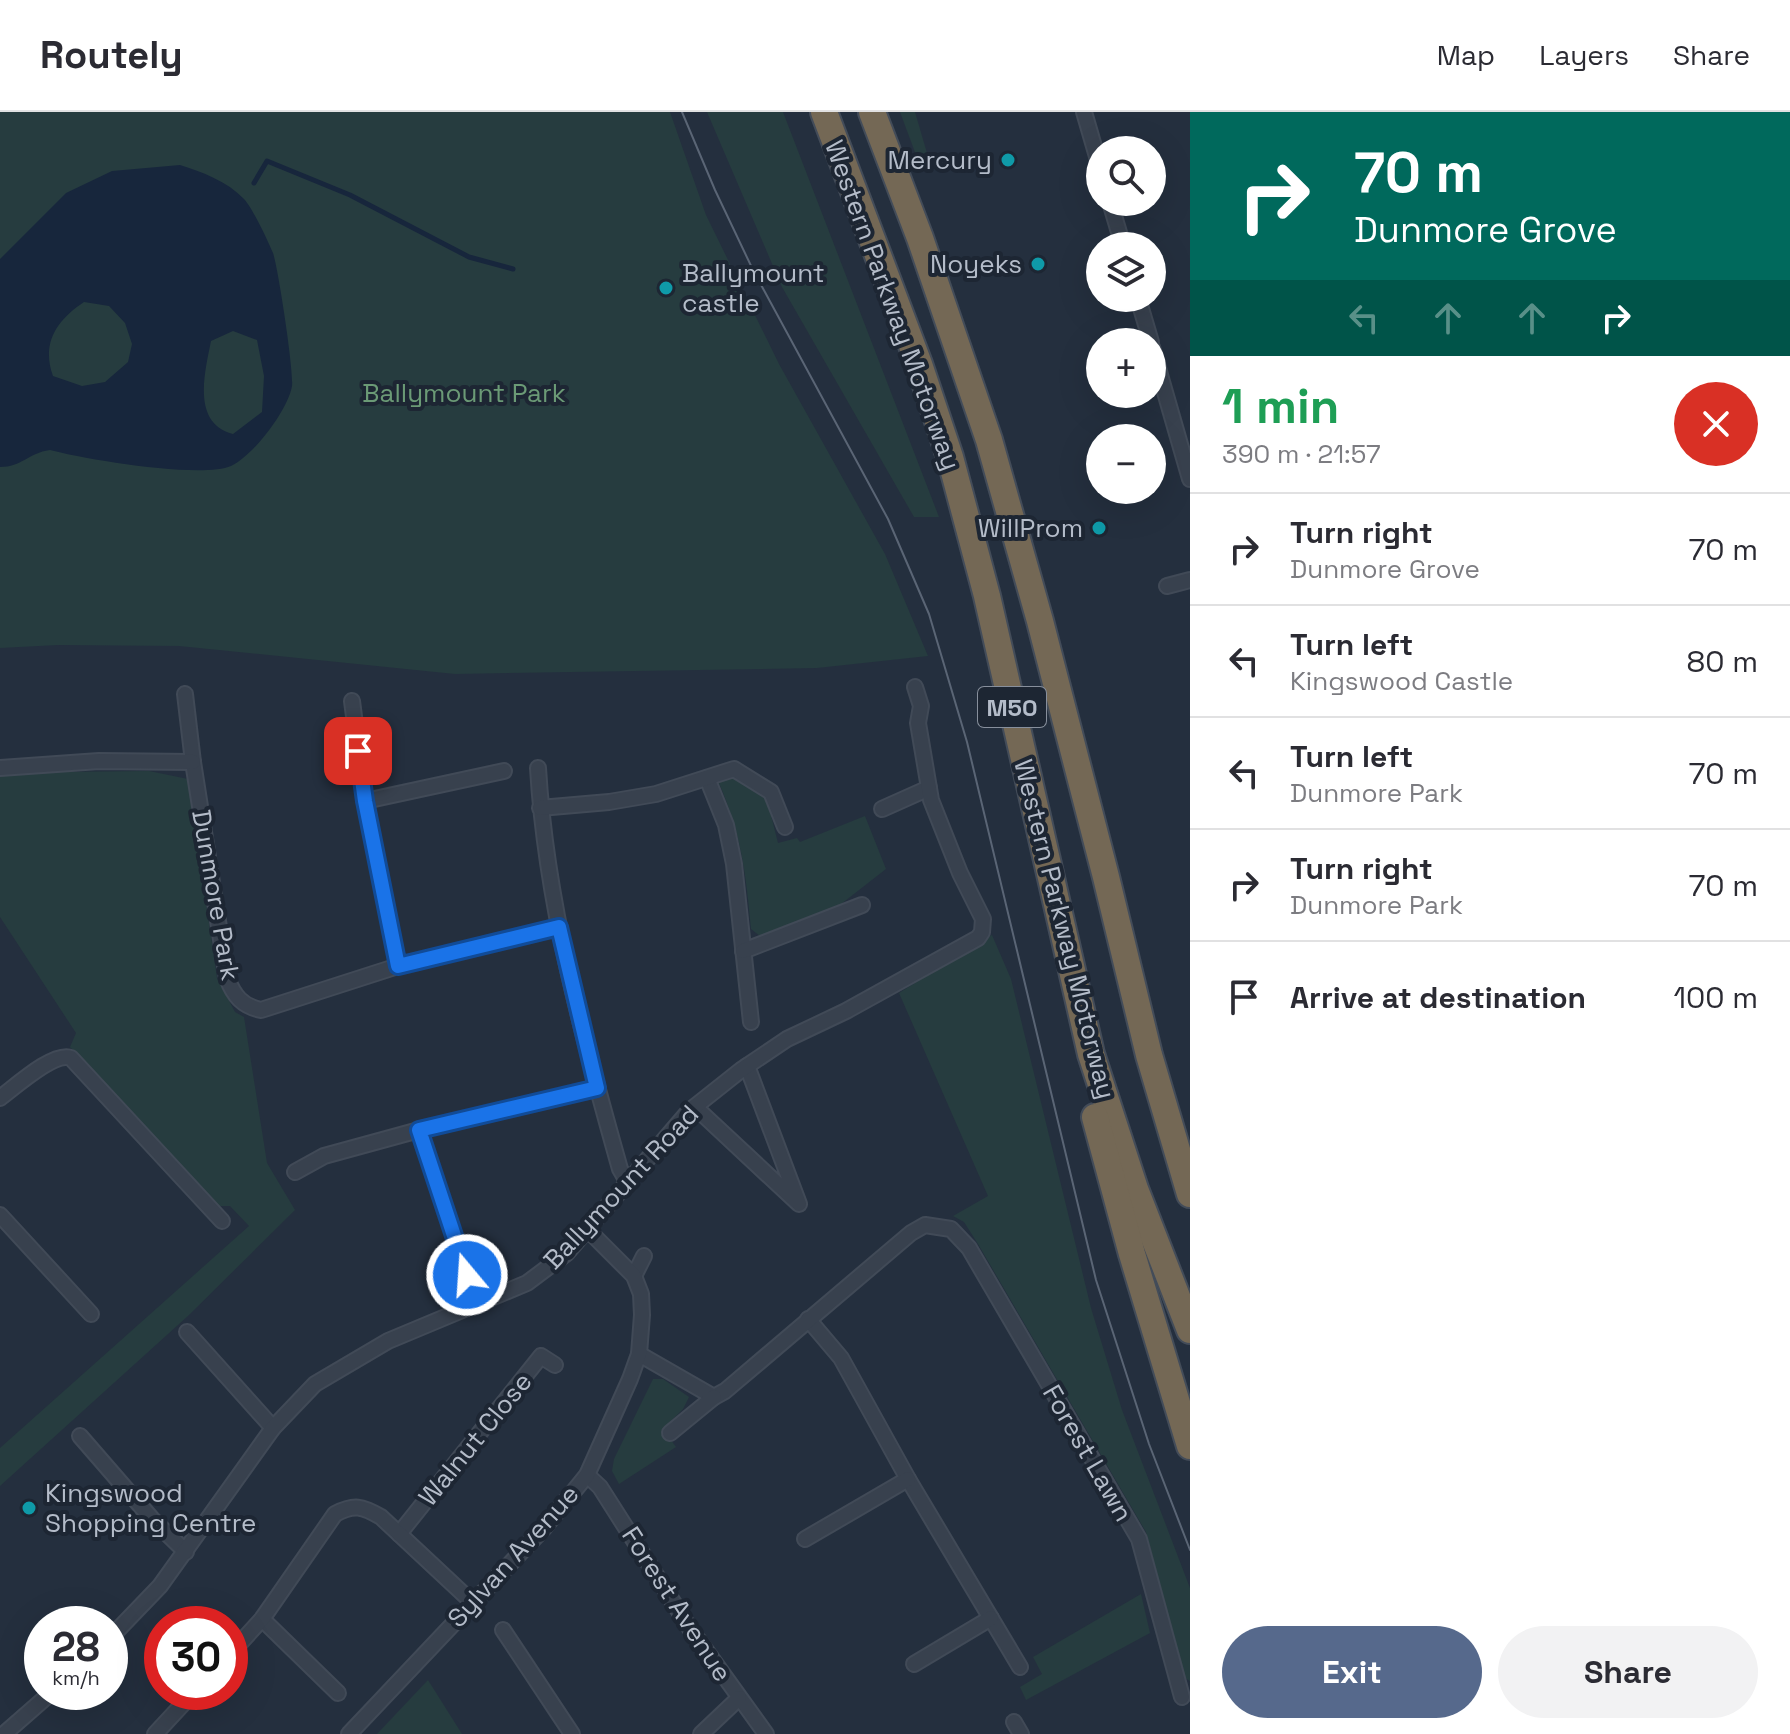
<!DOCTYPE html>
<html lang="en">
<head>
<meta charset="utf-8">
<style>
  body { margin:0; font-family:"Space Grotesk",sans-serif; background:#f2f2f3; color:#2b2b33; height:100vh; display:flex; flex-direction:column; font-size:30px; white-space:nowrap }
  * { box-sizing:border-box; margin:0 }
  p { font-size:26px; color:#7c7c81 }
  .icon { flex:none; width:44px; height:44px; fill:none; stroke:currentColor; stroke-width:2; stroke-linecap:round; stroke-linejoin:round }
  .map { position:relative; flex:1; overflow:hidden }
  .side { display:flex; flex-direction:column; background:#fff; width:600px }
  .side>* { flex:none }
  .guide { background:#00695c; color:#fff; overflow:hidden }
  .buttons { position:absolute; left:1086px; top:24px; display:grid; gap:16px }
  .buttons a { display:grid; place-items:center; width:80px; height:80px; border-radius:50%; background:#fff; box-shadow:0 8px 32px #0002; font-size:40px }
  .speed { position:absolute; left:24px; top:1494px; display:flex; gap:16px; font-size:40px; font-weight:700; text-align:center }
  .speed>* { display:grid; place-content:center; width:104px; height:104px; border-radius:50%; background:#fff; box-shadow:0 8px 32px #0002; line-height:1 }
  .speed small { font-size:20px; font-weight:400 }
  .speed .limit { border:12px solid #d22; background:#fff; color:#111 }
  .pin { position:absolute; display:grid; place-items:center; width:68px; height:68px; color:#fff; margin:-34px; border-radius:16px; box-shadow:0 4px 12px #0006 }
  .me { position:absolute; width:88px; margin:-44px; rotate:342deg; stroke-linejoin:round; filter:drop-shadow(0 0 6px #0008) }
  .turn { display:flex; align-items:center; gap:28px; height:168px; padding:0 32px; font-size:36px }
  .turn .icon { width:104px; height:104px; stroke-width:2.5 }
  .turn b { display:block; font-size:56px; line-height:68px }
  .lanes { display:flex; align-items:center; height:76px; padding:0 32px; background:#0003; justify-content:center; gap:40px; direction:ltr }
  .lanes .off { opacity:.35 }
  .round { display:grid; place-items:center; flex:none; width:84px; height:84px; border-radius:42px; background:#f2f2f3 }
  .summary { display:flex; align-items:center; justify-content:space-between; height:136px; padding:0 32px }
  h1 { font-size:48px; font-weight:700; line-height:60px; color:#1e9e55 }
  .action { display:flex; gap:16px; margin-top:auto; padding:16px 32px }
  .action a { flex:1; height:92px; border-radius:48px; background:#56698c; color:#fff; font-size:32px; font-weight:700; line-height:92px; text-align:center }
  .action a+a { background:#f2f2f3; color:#2b2b33 }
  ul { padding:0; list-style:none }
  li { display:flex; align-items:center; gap:24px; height:112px; padding:0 32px; border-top:2px solid #e1e1e2 }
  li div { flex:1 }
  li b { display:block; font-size:30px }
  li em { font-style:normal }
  header { display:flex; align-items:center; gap:48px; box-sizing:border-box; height:112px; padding:0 40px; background:#fff; border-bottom:2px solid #e1e1e2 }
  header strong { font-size:38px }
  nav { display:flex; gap:44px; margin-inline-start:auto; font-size:28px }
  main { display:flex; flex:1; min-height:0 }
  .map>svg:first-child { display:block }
  .green { fill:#263c3f }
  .water { fill:#17263c; fill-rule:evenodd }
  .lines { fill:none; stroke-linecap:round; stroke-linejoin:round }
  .stream { stroke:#17263c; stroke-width:5 }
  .street-casing { stroke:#414a57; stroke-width:18 }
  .highway-casing { stroke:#434c59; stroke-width:30 }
  .street { stroke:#38414e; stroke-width:14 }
  .highway { stroke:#746855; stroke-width:26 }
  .tram { stroke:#5a6575; stroke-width:2 }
  .route-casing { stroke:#114b97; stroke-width:20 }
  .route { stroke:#1a73e8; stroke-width:14 }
  .culture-dot { fill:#0f9aa8; stroke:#1d2633; stroke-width:3 }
  .labels { text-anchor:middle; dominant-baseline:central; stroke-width:8; stroke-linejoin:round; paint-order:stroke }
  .shield { fill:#1d2633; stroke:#878f9c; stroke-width:2 }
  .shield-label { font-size:24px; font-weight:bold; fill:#b4bcc9 }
  .poi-label { font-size:26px; fill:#b4bcc9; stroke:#1d2633; text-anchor:end }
  .street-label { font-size:26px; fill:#b4bcc9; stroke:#1d2633 }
  .park-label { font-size:26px; fill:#6b9a76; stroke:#1d2633 }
</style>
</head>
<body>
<header>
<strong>Routely</strong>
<nav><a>Map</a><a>Layers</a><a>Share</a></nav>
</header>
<main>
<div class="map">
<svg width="1190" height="1622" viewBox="0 0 1190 1622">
  <rect width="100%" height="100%" fill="#242f3e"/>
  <g class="green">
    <polygon points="0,0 670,0 706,103 779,252 885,442 928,544 817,556 455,562 179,534 58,533 0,536"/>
    <polygon points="707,0 783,0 939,405 914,405 782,175"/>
    <polygon points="900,0 915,0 927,41 916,43"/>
    <polygon points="149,659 188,667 217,866 235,900 244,905 267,1051 295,1098 189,1203 0,1374 0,1336 249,1114 230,1094 218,1094 70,935 76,921 0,805 0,664 50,660"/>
    <path d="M736 664 766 683 778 731 797 726 800 730 865 704 886 757 836 796 760 824 751 817C746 761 741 721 718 669Z"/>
    <polygon points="992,823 1011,867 1091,1196 1122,1298 1190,1476 1190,1569 1185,1566 1146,1420 978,1132 964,1110 953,1104 988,1084 899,881"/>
    <polygon points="653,1267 663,1267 689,1285 683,1297 663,1317 676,1335 619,1372 612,1359 614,1347"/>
    <polygon points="1141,1482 1150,1521 1026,1588 1020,1575 1042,1562 1033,1545"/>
    <polygon points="428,1568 462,1622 377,1622"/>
  </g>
  <path class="water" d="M180 53C202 60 227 69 244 87 253 97 267 127 273 141 278 155 294 259 292 274 288 298 253 344 231 354 201 367 83 347 50 338 28 341 22 355 0 355V147L66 81 112 59ZM84 190 109 194 125 211 132 232 128 250 105 270 82 274 53 264C41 231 57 208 84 190ZM233 219 257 228 264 264 262 300 233 322C191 311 205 260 211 229Z"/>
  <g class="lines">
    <polyline class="stream" points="254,71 267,49 350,83 469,145 513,157"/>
    <g class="street-casing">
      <g id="street">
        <polyline points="1084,0 1100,55"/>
        <polyline points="1110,90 1123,134"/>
        <polyline points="1138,186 1151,230"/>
        <polyline points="1152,235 1190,367"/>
        <polyline points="1167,474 1190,468"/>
        <path d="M185 582 193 650 227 866C234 884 242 894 261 898L398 854 559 815"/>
        <polyline points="352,589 365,689 398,854"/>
        <polyline points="0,656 99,649 193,650"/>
        <path d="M538 656C546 792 583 926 620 1057L627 1069"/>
        <polyline points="707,666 726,713 734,752 751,910"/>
        <polyline points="365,689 504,659"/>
        <polyline points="540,696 609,690 656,682 734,657 771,680 785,715"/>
        <polyline points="882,697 929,676"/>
        <polyline points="743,839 862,793"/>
        <path d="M0 986C15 975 54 939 71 946L222 1109"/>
        <polyline points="695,995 799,1092 747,954"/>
        <polyline points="419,1018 467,1163"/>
        <polyline points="295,1060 324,1044 419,1018 597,976"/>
        <polyline points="0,1103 91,1202"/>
        <polyline points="634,1164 644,1144"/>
        <polyline points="808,1207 841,1246 908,1367 1020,1555"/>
        <polyline points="187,1220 273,1316"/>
        <polyline points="639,1242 714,1285 725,1279 911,1121 925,1113 951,1117 969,1136 1139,1427 1182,1585"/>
        <polyline points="670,1321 714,1285"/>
        <polyline points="80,1324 152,1407 186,1440"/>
        <polyline points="587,1363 600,1375 689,1515 766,1622"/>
        <polyline points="399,1422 541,1244 555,1253"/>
        <polyline points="805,1427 908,1367"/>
        <polyline points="262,1507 338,1581"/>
        <polyline points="503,1518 572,1622"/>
        <polyline points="110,1526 160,1474 273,1316 315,1272 388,1229 527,1171 567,1141 688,1000 741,958 787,927 846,899 978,826 982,820 983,807 960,761 931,688 918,611 921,594 915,575"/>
        <path d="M230 1542 262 1507 335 1402C354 1392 362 1394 381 1405L472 1490"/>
        <polyline points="914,1552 991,1506"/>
        <polyline points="1014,1610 1021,1622"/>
        <polyline points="4,1622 52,1580"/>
        <polyline points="155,1622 194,1580"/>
        <polyline points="349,1622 544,1416 587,1363 630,1267 639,1242 642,1203 641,1182 634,1164 588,1118"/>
        <polyline points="701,1622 739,1586"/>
      </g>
    </g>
    <g class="highway-casing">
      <g id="highway">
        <polyline points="824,0 919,252 950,345 987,484 1091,942 1135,1077 1190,1218"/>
        <polyline points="872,0 920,126 989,328 1040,509 1106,765 1149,943 1190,1082"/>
        <polyline points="1095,1005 1132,1142 1190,1334"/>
      </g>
    </g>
    <use href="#street" class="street"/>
    <use href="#highway" class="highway"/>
    <polyline class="tram" points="682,0 715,78 753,158 888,407 929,502 967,630 1096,1168 1149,1332 1190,1438"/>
  </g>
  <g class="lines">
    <g class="route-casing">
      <polyline id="route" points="358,639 365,689 398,854 559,815 597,976 419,1018 467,1163"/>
    </g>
    <use href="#route" class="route"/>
  </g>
  <g class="culture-dot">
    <circle cx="1008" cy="48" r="8"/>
    <circle cx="1038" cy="152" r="8"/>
    <circle cx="666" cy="176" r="8"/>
    <circle cx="1099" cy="416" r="8"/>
    <circle cx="29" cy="1396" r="8"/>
  </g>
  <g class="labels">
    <rect class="shield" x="978" y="575" width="68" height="40" rx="6"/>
    <g class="shield-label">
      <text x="1012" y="595">M50</text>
    </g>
    <g class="poi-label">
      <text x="992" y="48">Mercury</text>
      <text x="1022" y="152">Noyeks</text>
      <text x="682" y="161" text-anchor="start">Ballymount<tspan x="682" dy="30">castle</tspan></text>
      <text x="1083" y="416">WillProm</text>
      <text x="45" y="1381" text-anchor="start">Kingswood<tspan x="45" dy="30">Shopping Centre</tspan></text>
    </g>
    <g class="street-label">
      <text transform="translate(893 193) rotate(70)">Western Parkway Motorway</text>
      <text transform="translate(216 783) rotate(80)">Dunmore Park</text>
      <text transform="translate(1065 817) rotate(76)">Western Parkway Motorway</text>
      <text transform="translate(621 1075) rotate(-47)">Ballymount Road</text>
      <text transform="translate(475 1327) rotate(-51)">Walnut Close</text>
      <text transform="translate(1088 1341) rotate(60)">Forest Lawn</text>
      <text transform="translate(513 1444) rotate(-48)">Sylvan Avenue</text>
      <text transform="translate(677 1492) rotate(57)">Forest Avenue</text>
    </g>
    <g class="park-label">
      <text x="464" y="281">Ballymount Park</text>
    </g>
  </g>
</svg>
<div class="buttons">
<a><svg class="icon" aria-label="search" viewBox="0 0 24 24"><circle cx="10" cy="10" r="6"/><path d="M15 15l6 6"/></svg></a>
<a><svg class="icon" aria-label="layers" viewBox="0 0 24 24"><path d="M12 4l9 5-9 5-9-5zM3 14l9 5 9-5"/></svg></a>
<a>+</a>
<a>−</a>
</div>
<div class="speed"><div>28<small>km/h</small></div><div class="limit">30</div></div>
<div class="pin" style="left:358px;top:639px;background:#d93025"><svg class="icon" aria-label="arrive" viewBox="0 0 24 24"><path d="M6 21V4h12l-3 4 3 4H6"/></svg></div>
<svg class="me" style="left:467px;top:1163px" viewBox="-20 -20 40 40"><circle r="17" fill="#1a73e8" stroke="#fff" stroke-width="3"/><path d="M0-11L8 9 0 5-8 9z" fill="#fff"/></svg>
</div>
<section class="side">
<div class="guide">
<div class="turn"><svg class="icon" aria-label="right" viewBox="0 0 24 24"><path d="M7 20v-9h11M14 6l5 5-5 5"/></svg><div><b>70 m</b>Dunmore Grove</div></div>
<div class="lanes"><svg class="icon off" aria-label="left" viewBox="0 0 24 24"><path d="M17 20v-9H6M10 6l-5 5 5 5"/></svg><svg class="icon off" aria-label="ahead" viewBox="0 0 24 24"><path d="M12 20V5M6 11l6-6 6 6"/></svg><svg class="icon off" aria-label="ahead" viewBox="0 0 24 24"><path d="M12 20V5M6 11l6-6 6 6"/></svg><svg class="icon" aria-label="right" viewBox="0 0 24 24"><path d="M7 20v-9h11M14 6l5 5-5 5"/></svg></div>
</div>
<div class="summary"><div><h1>1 min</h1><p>390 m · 21:57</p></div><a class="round" style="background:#d93025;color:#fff"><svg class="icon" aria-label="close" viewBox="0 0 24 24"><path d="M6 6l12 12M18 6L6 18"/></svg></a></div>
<ul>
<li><svg class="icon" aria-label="right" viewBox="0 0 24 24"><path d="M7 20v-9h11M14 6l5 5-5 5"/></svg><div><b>Turn right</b><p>Dunmore Grove</p></div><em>70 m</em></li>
<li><svg class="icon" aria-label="left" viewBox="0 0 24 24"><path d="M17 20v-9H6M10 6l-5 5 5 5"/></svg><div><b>Turn left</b><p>Kingswood Castle</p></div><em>80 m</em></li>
<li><svg class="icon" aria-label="left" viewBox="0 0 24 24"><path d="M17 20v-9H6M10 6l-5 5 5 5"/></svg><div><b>Turn left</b><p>Dunmore Park</p></div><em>70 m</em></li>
<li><svg class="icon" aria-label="right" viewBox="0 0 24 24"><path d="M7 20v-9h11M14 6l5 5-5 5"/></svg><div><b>Turn right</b><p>Dunmore Park</p></div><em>70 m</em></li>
<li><svg class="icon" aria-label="arrive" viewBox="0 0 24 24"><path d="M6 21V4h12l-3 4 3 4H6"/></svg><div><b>Arrive at destination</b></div><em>100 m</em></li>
</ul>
<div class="action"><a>Exit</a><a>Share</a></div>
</section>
</main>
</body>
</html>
